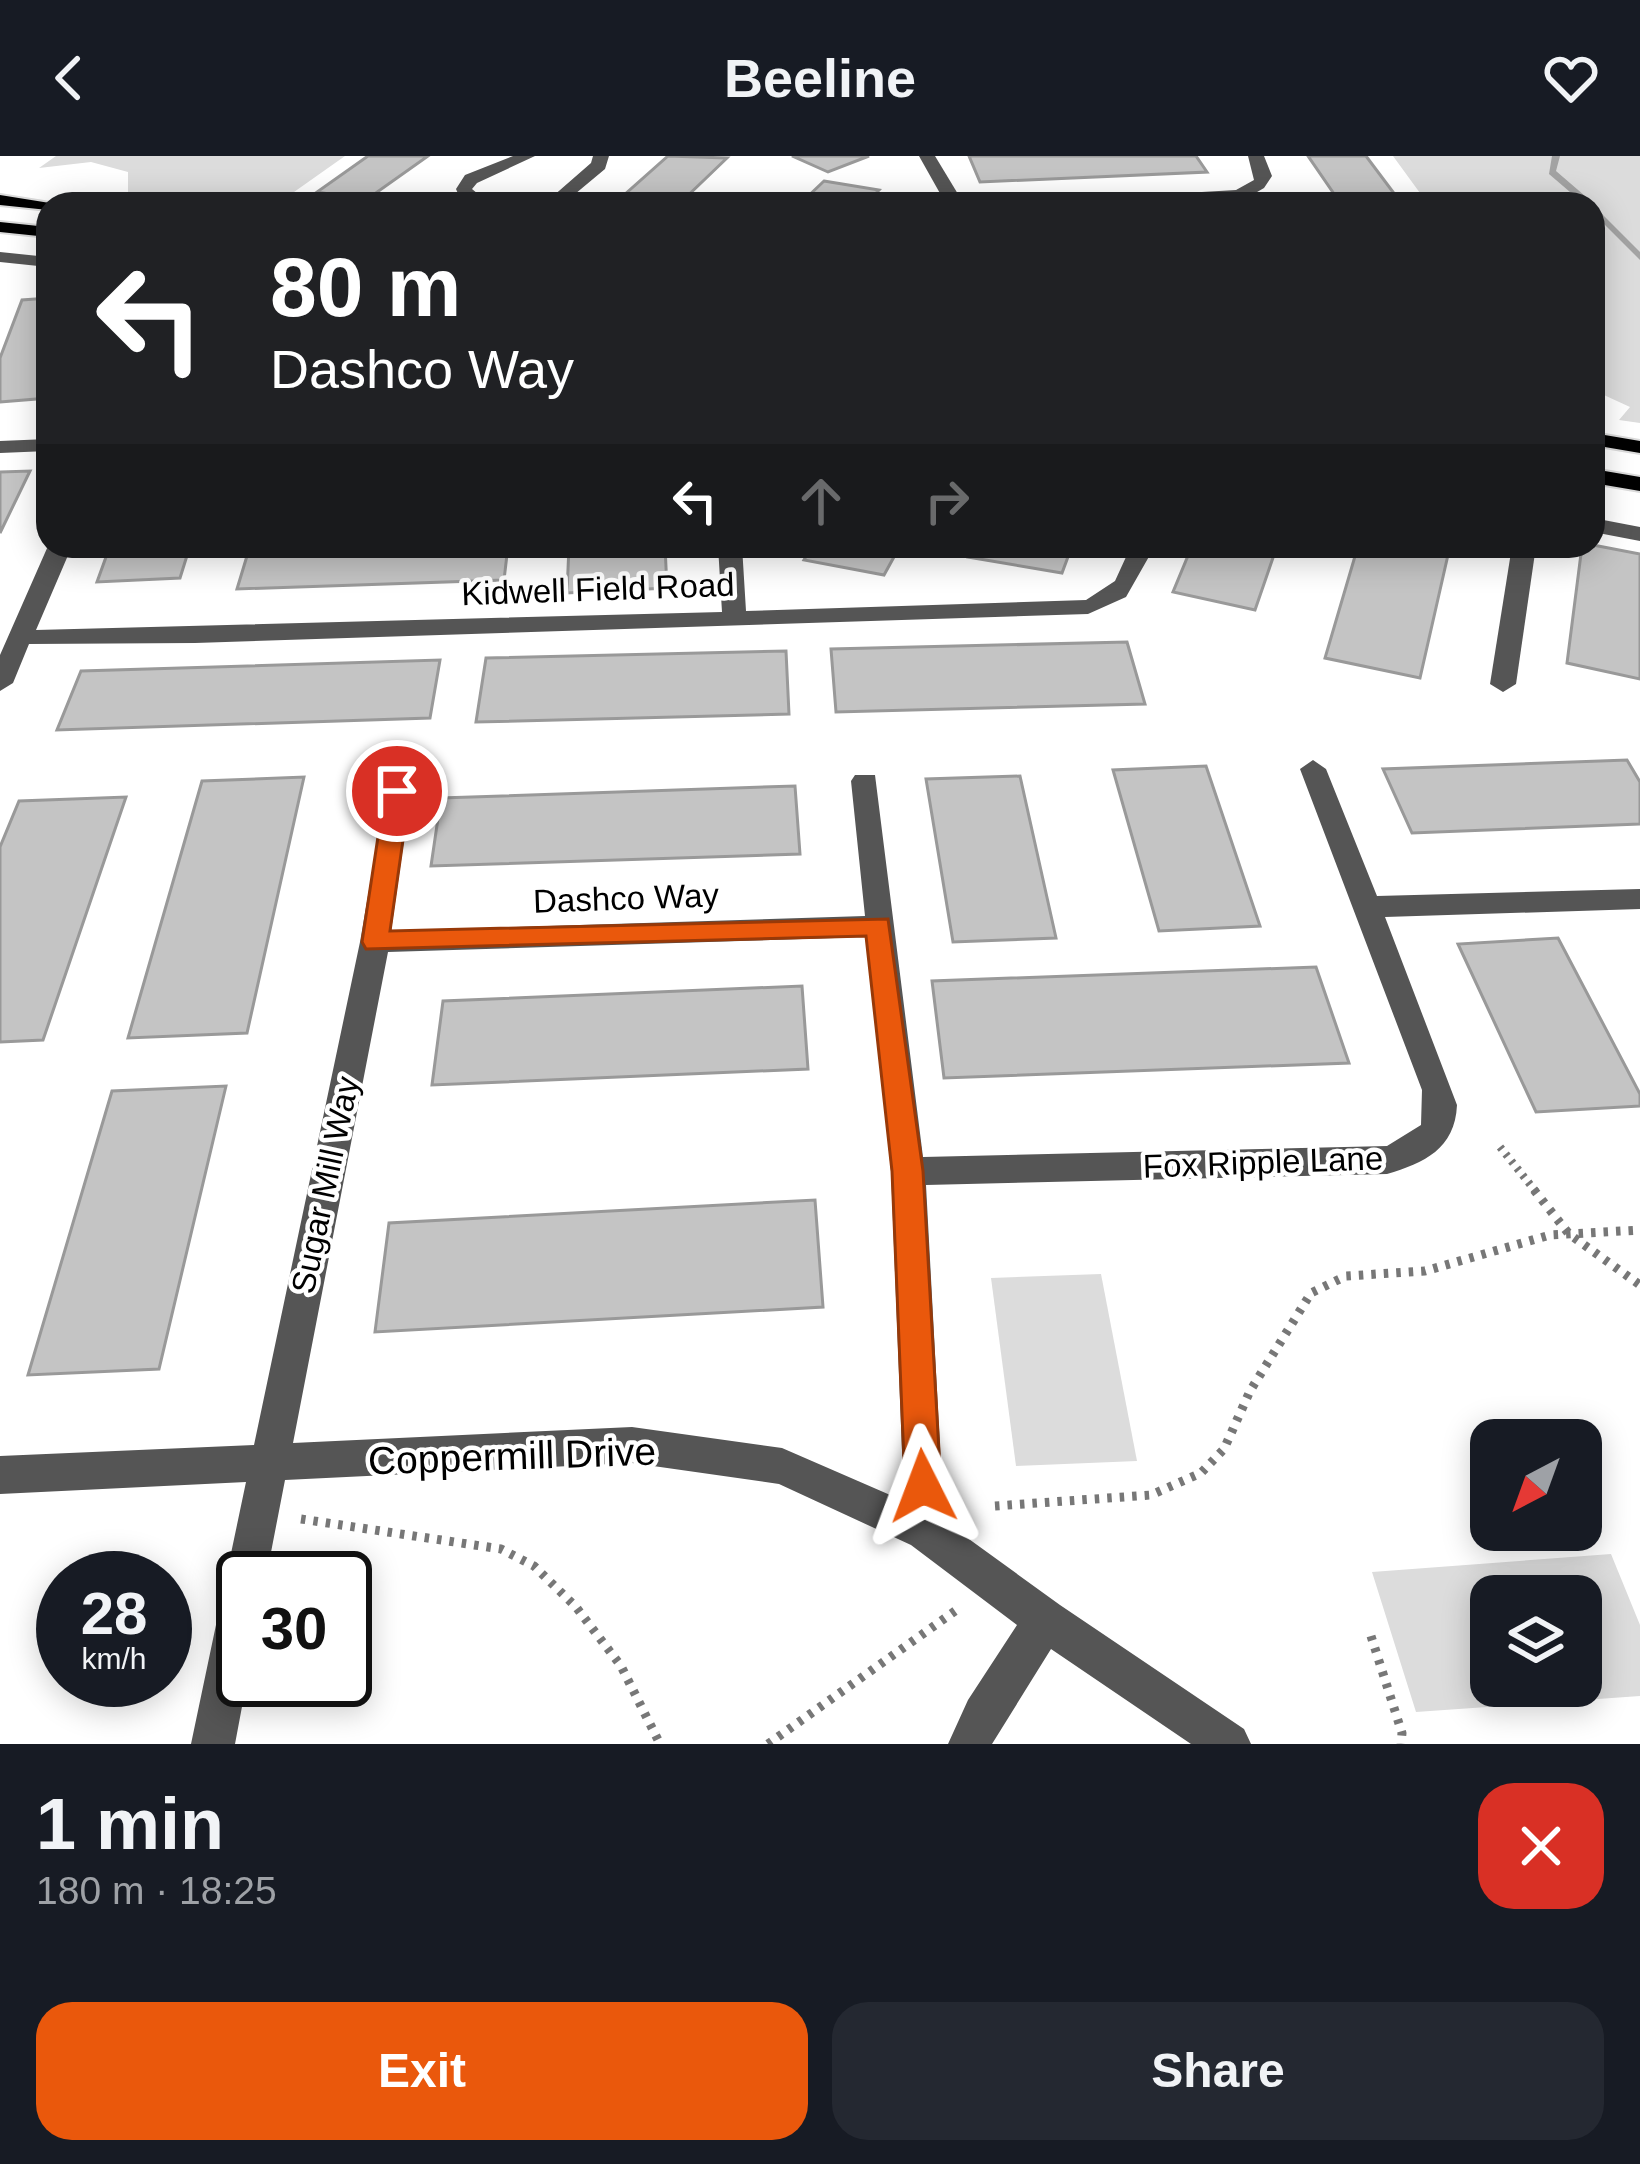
<!DOCTYPE html>
<html lang="en">
<head>
<meta charset="utf-8">
<style>
  body { margin:0; font-family:Arial,sans-serif; background:#242831; color:#f1f3f6; height:100vh; display:flex; flex-direction:column; font-size:45px; white-space:nowrap }
  * { box-sizing:border-box; margin:0 }
  p { font-size:39px; color:#9ea1a6 }
  .icon { flex:none; width:66px; height:66px; fill:none; stroke:currentColor; stroke-width:2; stroke-linecap:round; stroke-linejoin:round }
  .map { position:relative; height:1588px; overflow:hidden }
  .sheet { display:flex; flex-direction:column; background:#171b24; flex:1 }
  .sheet>* { flex:none }
  .top-card { position:absolute; left:36px; top:36px; width:1569px; height:366px; border-radius:36px; box-shadow:0 6px 30px #0003; background:#202124; color:#fff; overflow:hidden }
  .needle { width:78px; rotate:221deg }
  .tools { position:absolute; left:1470px; top:1263px; display:grid; gap:24px }
  .tools a { display:grid; place-items:center; width:132px; height:132px; border-radius:24px; background:#171b24; box-shadow:0 6px 30px #0003; font-size:60px }
  .speed { position:absolute; left:36px; top:1395px; display:flex; gap:24px; font-size:60px; font-weight:700; text-align:center }
  .speed>* { display:grid; place-content:center; width:156px; height:156px; border-radius:50%; background:#171b24; box-shadow:0 6px 30px #0003; line-height:1 }
  .speed small { font-size:30px; font-weight:400 }
  .speed .limit { border:6px solid #111; border-radius:18px; background:#fff; color:#111 }
  .pin { position:absolute; display:grid; place-items:center; width:102px; height:102px; color:#fff; margin:-51px; border:6px solid #fff; border-radius:50%; box-shadow:0 3px 12px #0007 }
  .me { position:absolute; width:132px; margin:-66px; rotate:357deg; stroke-linejoin:round; filter:drop-shadow(0 0 9px #0008) }
  .turn { display:flex; align-items:center; gap:42px; height:252px; padding:0 36px; font-size:54px }
  .turn .icon { width:156px; height:156px; stroke-width:2.5 }
  .turn b { display:block; font-size:84px; line-height:102px }
  .lanes { display:flex; align-items:center; height:114px; padding:0 36px; background:#0003; justify-content:center; gap:60px; direction:ltr }
  .lanes .off { opacity:.35 }
  .round { display:grid; place-items:center; flex:none; width:126px; height:126px; border-radius:36px; background:#242831 }
  .head { display:flex; align-items:center; justify-content:space-between; height:204px; padding:0 36px }
  h1 { font-size:72px; font-weight:800; line-height:90px }
  .primary-button { display:flex; gap:24px; margin-top:auto; padding:24px 36px }
  .primary-button a { flex:1; height:138px; border-radius:36px; background:#ea580c; color:#fff; font-size:48px; font-weight:800; line-height:138px; text-align:center }
  .primary-button a+a { background:#242831; color:#f1f3f6 }
  header { display:flex; justify-content:space-between; align-items:center; height:156px; padding:0 36px; background:#171b24; font-size:54px; font-weight:800 }
  .map>svg:first-child { display:block }
  .green { fill:#dcdcdc; fill-rule:evenodd }
  .lines { fill:none; stroke-linecap:round; stroke-linejoin:round }
  .stream { fill:#a3a3a3; fill-rule:evenodd }
  .building { fill:#c4c4c4; stroke:#999; stroke-width:3 }
  .major-casing { stroke:#dbdbdb; stroke-width:4 }
  .path-far1 { stroke:#777; stroke-width:8; stroke-dasharray:3 6; stroke-linecap:butt }
  .path { stroke:#777; stroke-width:9; stroke-dasharray:4.5 8; stroke-linecap:butt }
  .minor { fill:#555; fill-rule:evenodd }
  .major { fill:#000; fill-rule:evenodd }
  .route { fill:#ea580c; stroke:#983908; stroke-width:3 }
  .labels { text-anchor:middle; dominant-baseline:central; stroke-width:9; stroke-linejoin:round; paint-order:stroke }
  .street-label { font-size:33px; fill:#000; stroke:#fff }
  .near-street-label { font-size:39px; fill:#000; stroke:#fff }
</style>
</head>
<body>
<header><svg class="icon" aria-label="back" viewBox="0 0 24 24"><path d="M15 5l-7 7 7 7"/></svg>Beeline<svg class="icon" aria-label="heart" viewBox="0 0 24 24"><path d="M12 20l-8-8c-3-5 5-10 8-4 3-6 11-1 8 4z"/></svg></header>
<div class="map">
<svg width="1640" height="1588" viewBox="0 0 1640 1588">
  <rect width="100%" height="100%" fill="#fff"/>
  <g class="green">
    <polygon points="56,0 345,0 277,48 128,38 128,16 91,6 39,12"/>
    <polygon points="1393,0 1640,0 1640,267 1619,264 1630,251 1593,234 1593,48 1428,48"/>
    <polygon points="1101,1118 1137,1305 1016,1310 991,1122"/>
    <path d="M1611 1398 1640 1469V1540L1416 1556 1372 1416ZM1581 1440V1530H1491V1440Z"/>
  </g>
  <g class="lines">
    <g class="stream">
      <polygon points="1552,0 1560,0 1556,15 1592,46 1593,48 1584,48 1549,18"/>
      <polygon points="1593,49 1640,96 1640,104 1593,57"/>
    </g>
  </g>
  <g class="building">
    <polygon points="368,0 428,0 366,44 317,36"/>
    <polygon points="668,0 727,2 679,48 614,48"/>
    <polygon points="792,0 869,0 828,16"/>
    <polygon points="969,0 1196,0 1207,16 980,26"/>
    <polygon points="1308,0 1366,0 1402,48 1341,48"/>
    <polygon points="824,25 879,34 866,48 800,48"/>
    <polygon points="48,142 48,242 0,246 0,202 22,144"/>
    <polygon points="30,315 0,377 0,316"/>
    <polygon points="1593,389 1640,398 1640,523 1567,507 1582,390"/>
    <polygon points="110,390 190,390 180,422 97,426"/>
    <polygon points="250,390 508,390 504,424 237,433"/>
    <polygon points="569,390 665,390 667,432 567,437"/>
    <polygon points="812,390 900,390 884,419 804,404"/>
    <polygon points="972,390 1072,390 1062,417 968,401"/>
    <polygon points="1192,390 1277,390 1255,454 1173,436"/>
    <polygon points="1358,390 1450,390 1420,522 1325,502"/>
    <polygon points="1127,486 1145,548 836,556 831,493"/>
    <polygon points="786,495 789,558 476,566 486,502"/>
    <polygon points="440,504 430,562 57,574 81,515"/>
    <polygon points="1627,604 1640,626 1640,668 1412,677 1383,613"/>
    <polygon points="1206,610 1260,770 1159,775 1113,614"/>
    <polygon points="1020,620 1056,782 953,786 926,623"/>
    <polygon points="304,621 247,877 128,882 202,625"/>
    <polygon points="795,630 800,698 431,710 441,642"/>
    <polygon points="126,641 43,884 0,886 0,691 19,645"/>
    <polygon points="1558,782 1640,938 1640,950 1536,956 1458,788"/>
    <polygon points="1316,811 1349,907 944,922 932,825"/>
    <polygon points="802,830 808,913 432,929 443,845"/>
    <polygon points="226,930 159,1213 28,1219 112,935"/>
    <polygon points="815,1044 823,1151 375,1176 389,1067"/>
  </g>
  <g class="lines">
    <g class="major-casing">
      <g id="major">
        <polygon points="0,39 56,48 48,48 48,54 0,49"/>
        <polygon points="0,66 48,71 48,81 0,76"/>
        <polygon points="1593,277 1640,285 1640,297 1593,289"/>
        <polygon points="1593,313 1640,321 1640,335 1593,327"/>
      </g>
    </g>
    <polyline class="path-far1" points="1500,991 1537,1037"/>
    <g class="path">
      <polyline points="1534,1034 1569,1078 1640,1129"/>
      <polyline points="995,1350 1151,1339 1201,1317 1224,1293 1250,1235 1311,1137 1346,1120 1425,1115 1550,1079 1640,1074"/>
      <polyline points="301,1363 501,1393 534,1410 576,1451 621,1510 660,1588"/>
      <polyline points="1371,1480 1402,1577 1401,1588"/>
      <polyline points="768,1588 955,1455"/>
    </g>
    <g class="minor">
      <polygon points="513,0 535,0 477,27 472,33 490,48 462,47 456,33 465,19"/>
      <polygon points="593,0 609,0 605,13 563,48 544,48 591,7"/>
      <polygon points="919,0 935,0 964,48 946,48"/>
      <polygon points="1248,0 1264,0 1272,20 1264,32 1245,43 1073,48 1082,43 1236,34 1254,24"/>
      <polygon points="0,96 48,101 48,111 0,106"/>
      <polygon points="48,283 48,295 0,297 0,285"/>
      <polygon points="1593,362 1640,371 1640,385 1593,376"/>
      <polygon points="48,390 72,390 36,474 722,456 718,390 742,390 746,455 1086,444 1115,425 1131,390 1155,390 1126,441 1088,458 195,487 29,488 13,527 0,535 0,499"/>
      <polygon points="1512,390 1536,390 1516,528 1503,536 1490,528"/>
      <path d="M1313 604 1326 613 1377 740 1640 733V753L1385 761 1457 949C1455 993 1424 1007 1387 1018L926 1029 944 1365 1060 1449 1244 1573 1251 1588H1191L1051 1493 992 1588H948L968 1544 1017 1469 911 1389 779 1328 632 1307 285 1324 266 1422H243V1524H247L235 1588H191L246 1326 0 1338V1300L254 1289 360 786 387 629 397 626 411 635 391 775 865 760 851 625 855 619H875L923 1001 1387 990 1421 969 1422 934 1300 613ZM867 781 891 1015 904 1345 782 1292 632 1271 293 1287 388 796Z"/>
    </g>
    <use href="#major" class="major"/>
  </g>
  <polygon class="route" points="397,627 410,635 390,775 888,763 923,1015 941,1330 935,1342 923,1347 910,1342 905,1330 892,1015 866,780 366,793 362,786 385,635"/>
  <g class="labels">
    <g class="street-label">
      <text transform="translate(598 433) rotate(-2)">Kidwell Field Road</text>
      <text transform="translate(626 742) rotate(-2)">Dashco Way</text>
      <text transform="translate(1263 1006) rotate(-2)">Fox Ripple Lane</text>
      <text transform="translate(325 1029) rotate(-78)">Sugar Mill Way</text>
    </g>
    <g class="near-street-label">
      <text transform="translate(512 1300) rotate(-2)">Coppermill Drive</text>
    </g>
  </g>
</svg>
<div class="tools">
<a><svg class="needle" viewBox="-14 -14 28 28"><path d="M0-13l5 13h-10z" fill="#e53935"/><path d="M0 13l5-13h-10z" fill="#9ea1a6"/></svg></a>
<a><svg class="icon" aria-label="layers" viewBox="0 0 24 24"><path d="M12 4l9 5-9 5-9-5zM3 14l9 5 9-5"/></svg></a>
</div>
<div class="speed"><div>28<small>km/h</small></div><div class="limit">30</div></div>
<div class="pin" style="left:397px;top:635px;background:#d93025"><svg class="icon" aria-label="arrive" viewBox="0 0 24 24"><path d="M6 21V4h12l-3 4 3 4H6"/></svg></div>
<svg class="me" style="left:923px;top:1330px" viewBox="-20 -20 40 40"><path d="M0-17L14 15 0 8-14 15z" fill="#ea580c" stroke="#fff" stroke-width="4"/></svg>
<div class="top-card">
<div class="turn"><svg class="icon" aria-label="left" viewBox="0 0 24 24"><path d="M17 20v-9H6M10 6l-5 5 5 5"/></svg><div><b>80 m</b>Dashco Way</div></div>
<div class="lanes"><svg class="icon" aria-label="left" viewBox="0 0 24 24"><path d="M17 20v-9H6M10 6l-5 5 5 5"/></svg><svg class="icon off" aria-label="ahead" viewBox="0 0 24 24"><path d="M12 20V5M6 11l6-6 6 6"/></svg><svg class="icon off" aria-label="right" viewBox="0 0 24 24"><path d="M7 20v-9h11M14 6l5 5-5 5"/></svg></div>
</div>
</div>
<section class="sheet">
<div class="head"><div><h1>1 min</h1><p>180 m · 18:25</p></div><a class="round" style="background:#d93025;color:#fff"><svg class="icon" aria-label="close" viewBox="0 0 24 24"><path d="M6 6l12 12M18 6L6 18"/></svg></a></div>
<div class="primary-button"><a>Exit</a><a>Share</a></div>
</section>
</body>
</html>
